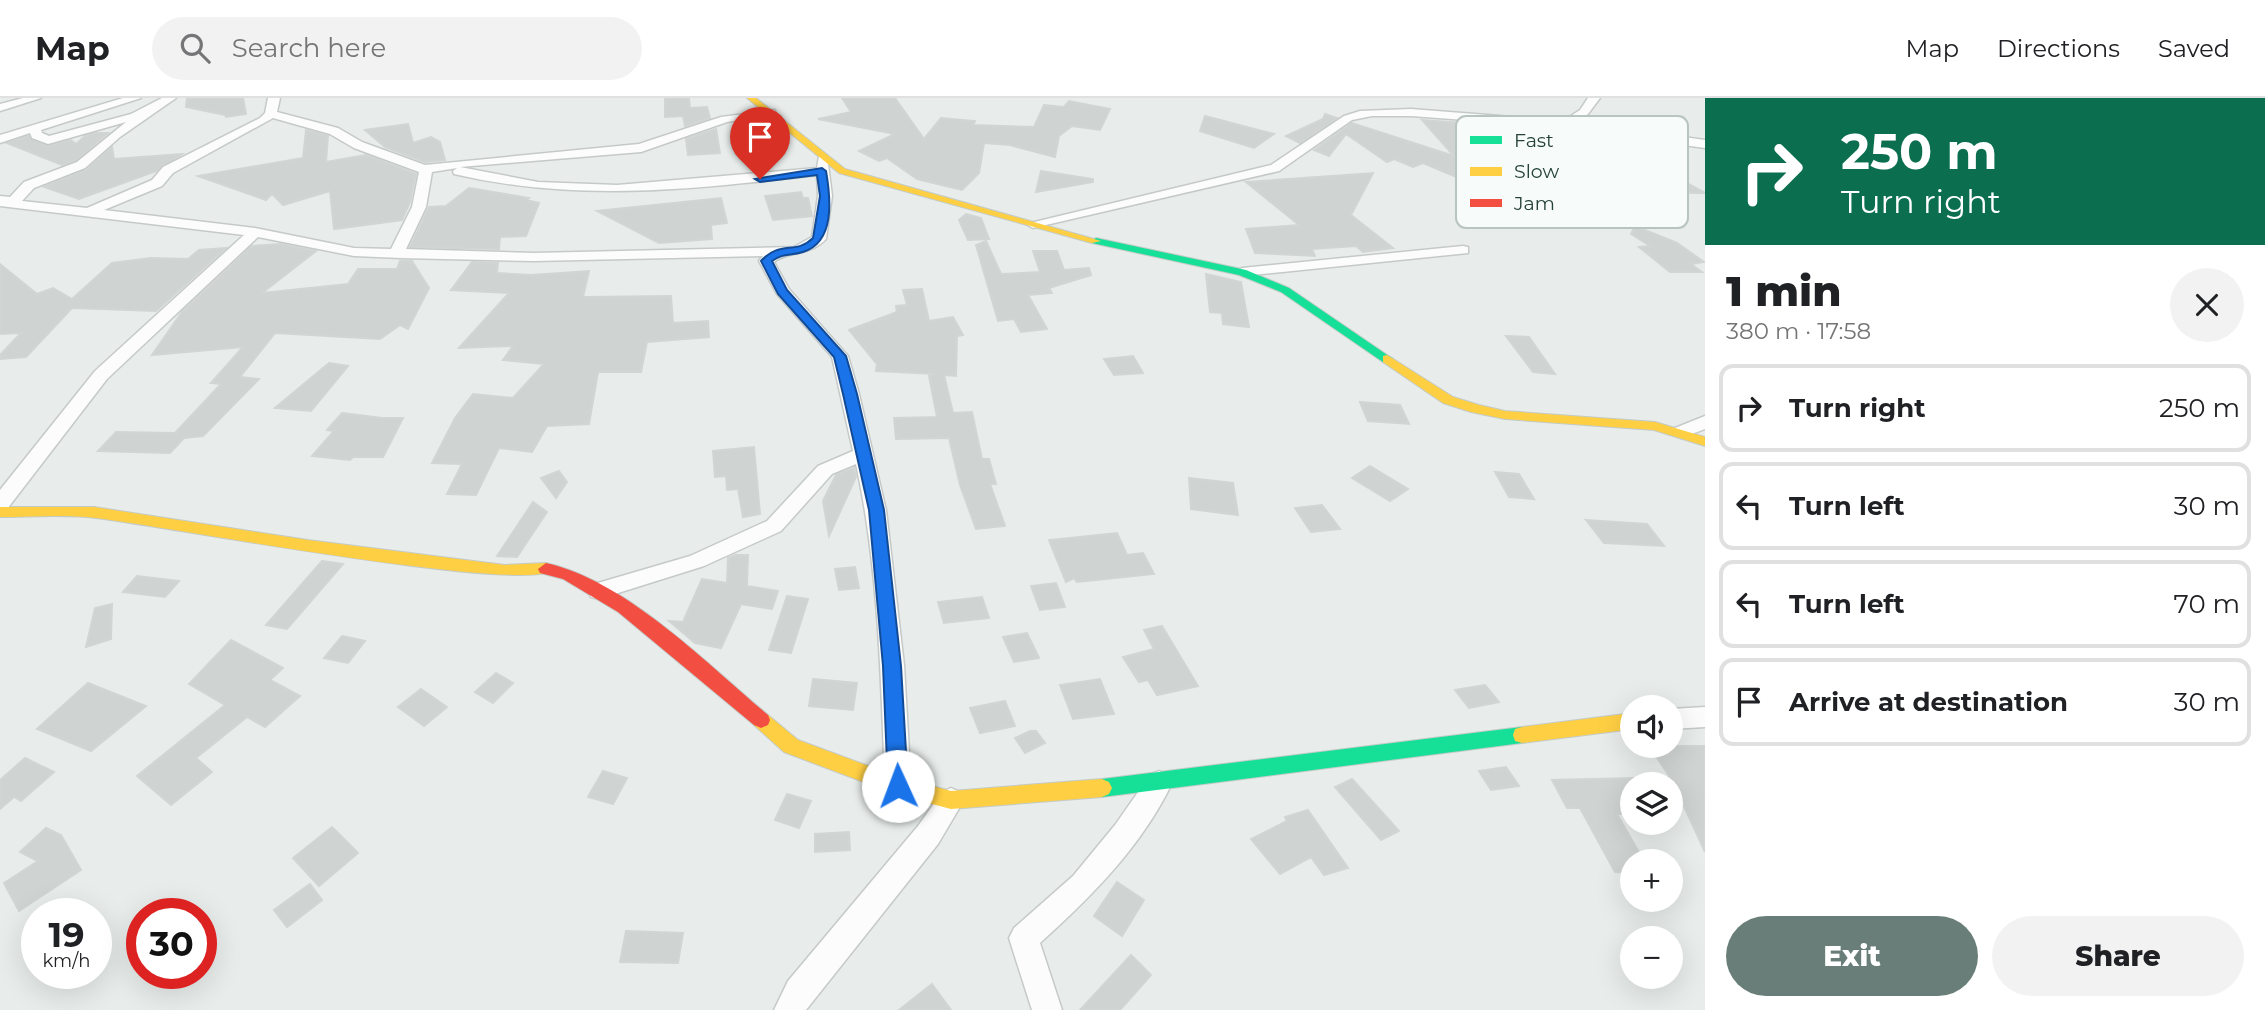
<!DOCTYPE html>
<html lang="en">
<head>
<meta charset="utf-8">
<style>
  body { margin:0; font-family:Montserrat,sans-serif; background:#f2f2f2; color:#202124; height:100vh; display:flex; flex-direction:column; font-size:26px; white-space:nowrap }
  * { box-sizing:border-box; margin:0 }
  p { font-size:23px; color:#757577 }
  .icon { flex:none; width:38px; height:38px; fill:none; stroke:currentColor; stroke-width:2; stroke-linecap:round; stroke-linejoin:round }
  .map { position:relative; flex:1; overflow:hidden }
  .side { display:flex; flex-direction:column; background:#fff; width:560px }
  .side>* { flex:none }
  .hud { background:#0b6e4f; color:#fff; overflow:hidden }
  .buttons { position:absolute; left:1620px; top:597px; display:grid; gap:14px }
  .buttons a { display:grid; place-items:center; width:63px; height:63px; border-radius:50%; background:#fff; box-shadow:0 7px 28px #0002; font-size:35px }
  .speed { position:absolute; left:21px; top:800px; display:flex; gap:14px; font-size:35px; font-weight:700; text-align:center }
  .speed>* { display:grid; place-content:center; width:91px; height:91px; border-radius:50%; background:#fff; box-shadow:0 7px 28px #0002; line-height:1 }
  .speed small { font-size:18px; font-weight:400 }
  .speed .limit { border:10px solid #d22; background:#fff; color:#111 }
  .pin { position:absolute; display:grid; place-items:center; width:60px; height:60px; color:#fff; margin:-72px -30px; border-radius:50% 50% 50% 0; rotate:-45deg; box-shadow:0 0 7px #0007 }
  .pin .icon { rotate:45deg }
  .me { position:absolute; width:77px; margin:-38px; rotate:358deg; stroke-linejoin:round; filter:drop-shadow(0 0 5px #0008) }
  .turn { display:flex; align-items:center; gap:24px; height:147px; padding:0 21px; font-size:32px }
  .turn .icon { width:91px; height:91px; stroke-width:2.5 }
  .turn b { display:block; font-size:49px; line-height:60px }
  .round { display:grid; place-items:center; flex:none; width:74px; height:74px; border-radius:37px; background:#f2f2f2 }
  .summary { display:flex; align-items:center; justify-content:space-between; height:119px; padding:0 21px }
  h1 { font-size:42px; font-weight:800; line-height:52px }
  .cta { display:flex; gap:14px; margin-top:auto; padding:14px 21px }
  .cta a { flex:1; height:80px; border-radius:42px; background:#697e78; color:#fff; font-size:28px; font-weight:800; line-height:80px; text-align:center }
  .cta a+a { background:#f2f2f2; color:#202124 }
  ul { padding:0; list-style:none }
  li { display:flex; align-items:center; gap:21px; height:88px; margin:0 14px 10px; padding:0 7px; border:4px solid #e0e0e0; border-radius:14px }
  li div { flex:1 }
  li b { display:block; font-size:26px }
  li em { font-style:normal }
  header { display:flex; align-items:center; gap:42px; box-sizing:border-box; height:98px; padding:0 35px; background:#fff; border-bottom:2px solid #e0e0e0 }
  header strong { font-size:33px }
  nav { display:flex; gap:38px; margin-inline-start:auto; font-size:24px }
  .search { width:490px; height:63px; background:#f2f2f2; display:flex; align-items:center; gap:18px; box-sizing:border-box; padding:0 24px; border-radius:38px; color:#757577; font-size:26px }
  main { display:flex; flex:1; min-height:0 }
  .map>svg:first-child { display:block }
  .building { fill:#cfd4d2; stroke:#d1d6d4; stroke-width:2 }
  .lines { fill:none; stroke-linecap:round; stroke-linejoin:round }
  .street-casing { stroke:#c5cac8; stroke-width:3 }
  .fast-casing { stroke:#c3cbc8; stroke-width:2 }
  .slow-casing { stroke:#c3cbc8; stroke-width:2 }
  .jam-casing { stroke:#c3cbc8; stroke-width:2 }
  .street { fill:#fcfcfc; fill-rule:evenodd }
  .fast { fill:#16e098; fill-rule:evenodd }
  .slow { fill:#ffcf43; fill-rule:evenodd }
  .jam { fill:#f24e42; fill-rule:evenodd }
  .route { fill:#1a73e8; stroke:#114b97; stroke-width:2 }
  .key { fill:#f7fbf9; stroke:#b8c4c0; stroke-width:2 }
  .key-label { font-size:19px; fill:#24423a }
</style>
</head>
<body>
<header>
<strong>Map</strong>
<div class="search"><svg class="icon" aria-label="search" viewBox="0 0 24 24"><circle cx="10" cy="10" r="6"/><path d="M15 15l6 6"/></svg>Search here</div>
<nav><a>Map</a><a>Directions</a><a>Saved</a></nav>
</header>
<main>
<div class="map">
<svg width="1705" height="912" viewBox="0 0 1705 912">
  <rect width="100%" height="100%" fill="#e8edeb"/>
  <g class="building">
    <polygon points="187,0 243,0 246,16 226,19 225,17 186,9"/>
    <polygon points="665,0 689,0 690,10 707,9 710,20 685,28 683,18 665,19"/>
    <polygon points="842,0 895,0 924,41 941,20 975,23 973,27 1034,29 1044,7 1064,9 1069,3 1110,11 1100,32 1072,28 1059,38 1055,59 1010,47 984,45 979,75 962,92 917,81 887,60 879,63 859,53 895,36 818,21 851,14"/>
    <polygon points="1325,16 1337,20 1300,45 1286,38 1323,21"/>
    <polygon points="1205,18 1274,36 1254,50 1200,33"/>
    <polygon points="1422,22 1548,31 1547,38 1683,67 1681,82 1705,95 1598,94 1621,110 1582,120 1525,70 1518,72 1510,68 1461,81 1423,65 1413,69 1394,61 1387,64 1346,36 1329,58 1314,52 1352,25 1454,58"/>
    <polygon points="408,26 413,45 431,39 440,44 445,62 425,64 385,49 365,32"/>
    <polygon points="716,31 720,55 688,57 686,41"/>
    <polygon points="306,32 328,38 326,64 366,57 416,76 410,104 402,122 334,131 330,93 283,107 272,96 266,102 198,78 303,60"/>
    <polygon points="95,35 108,35 76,62 62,67 7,45 28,38 47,48 71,42 76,46 85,38"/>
    <polygon points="112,49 114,61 182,56 156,73 79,101 44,89 86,72"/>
    <polygon points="1041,73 1093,81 1093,84 1036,94"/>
    <polygon points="1373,75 1351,117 1393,150 1363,154 1356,148 1312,151 1315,158 1255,155 1246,131 1299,127 1246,84"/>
    <polygon points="469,90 529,100 526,102 539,105 526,138 500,139 499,151 410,149 429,109 446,108"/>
    <polygon points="801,94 803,100 808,100 812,118 773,122 765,98"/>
    <polygon points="721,100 727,125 711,127 712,141 659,145 597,113"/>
    <polygon points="966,116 981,120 989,141 968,142 959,122"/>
    <polygon points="1635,128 1677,145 1704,164 1691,166 1702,174 1670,174 1639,149 1650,148 1631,136"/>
    <polygon points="986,143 1001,176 1040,174 1033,153 1057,153 1064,172 1089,170 1091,177 1049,190 1052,195 1028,197 1047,231 1021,234 1014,221 998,223 976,147"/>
    <polygon points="281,146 316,153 262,195 348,186 358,171 397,171 400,163 412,163 429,190 408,231 400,227 380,241 275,235 240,279 259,281 203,338 184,340 170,355 98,353 116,334 175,335 221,286 211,285 243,249 152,257 182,214 252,148"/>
    <polygon points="226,150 156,213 72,210 26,259 0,261 0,257 21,235 0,236 0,166 37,196 53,190 72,201 112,165 151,160 188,161 199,152"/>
    <polygon points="472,164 498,165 497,175 531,177 589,173 583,199 671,198 673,225 708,223 709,239 647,244 641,274 598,274 589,326 547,328 532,354 499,350 476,397 447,396 462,366 432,365 455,320 473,296 513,300 544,266 503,262 513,248 459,250 509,195 451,192"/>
    <polygon points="1206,176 1241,184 1249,229 1223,226 1222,215 1210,214"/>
    <polygon points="922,191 929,223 953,219 963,237 957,238 956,278 944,277 953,315 972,314 982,361 989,361 996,386 990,386 1005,428 976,431 960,387 949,340 896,341 894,320 937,319 929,278 936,276 876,273 877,266 849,232 897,214 896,208 907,207 903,192"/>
    <polygon points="1506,238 1529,239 1555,276 1533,274"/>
    <polygon points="1133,258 1143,275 1114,277 1104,261"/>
    <polygon points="329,265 348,268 311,313 275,310"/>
    <polygon points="1360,304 1400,307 1409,326 1368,323"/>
    <polygon points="342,315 382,320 403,320 383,359 353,359 350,362 312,358 334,333 327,332"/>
    <polygon points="754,349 760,416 743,419 738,391 727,392 726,378 715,379 713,353"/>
    <polygon points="1370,368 1408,391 1390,403 1352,380"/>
    <polygon points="854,370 856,379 829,438 823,403 836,377"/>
    <polygon points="559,373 567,384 556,400 541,380"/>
    <polygon points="1495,374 1519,376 1534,401 1509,399"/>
    <polygon points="1189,380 1233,385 1238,417 1191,411"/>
    <polygon points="533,404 547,414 517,459 497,458"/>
    <polygon points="1322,407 1340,431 1311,434 1295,410"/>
    <polygon points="1586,422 1647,426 1664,448 1604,445"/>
    <polygon points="1117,435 1127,457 1143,455 1154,476 1077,484 1074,480 1066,484 1049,442"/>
    <polygon points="735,457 748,457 747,488 778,493 772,511 741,506 721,550 695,545 669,523 683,524 702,481 727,485 728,460"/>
    <polygon points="322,463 343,466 287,531 266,527"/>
    <polygon points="855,469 859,490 839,492 835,471"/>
    <polygon points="137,478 179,483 165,499 123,494"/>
    <polygon points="1056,485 1065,509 1040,512 1031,488"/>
    <polygon points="787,498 808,501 791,555 769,552"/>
    <polygon points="982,499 989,520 944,525 938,504"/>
    <polygon points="112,506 111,541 86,549 95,510"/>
    <polygon points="1162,528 1198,588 1157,597 1148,582 1139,584 1123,559 1154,551 1144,532"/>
    <polygon points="1027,535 1039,560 1014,564 1003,539"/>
    <polygon points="342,538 365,543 348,565 324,560"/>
    <polygon points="231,542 283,570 270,582 300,598 265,629 247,619 196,660 212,674 171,707 137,678 225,607 189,586"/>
    <polygon points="496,575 513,585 493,605 475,594"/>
    <polygon points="813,581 857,585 853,612 809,608"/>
    <polygon points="1100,581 1114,616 1073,621 1060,587"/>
    <polygon points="88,585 146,608 91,653 37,631"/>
    <polygon points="1485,587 1499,604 1469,610 1455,592"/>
    <polygon points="421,591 447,609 424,628 398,609"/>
    <polygon points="1005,603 1015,628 980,635 970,610"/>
    <polygon points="1030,633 1036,633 1045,645 1025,655 1015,640"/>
    <polygon points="1649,648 1705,648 1705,754 1682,704 1666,679 1670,679"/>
    <polygon points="25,660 54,674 21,703 14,699 0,711 0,682"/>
    <polygon points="1506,669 1519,688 1491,692 1479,673"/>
    <polygon points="603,673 627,680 613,706 588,699"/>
    <polygon points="1633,680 1633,716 1617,716 1644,763 1633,763 1633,775 1615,774 1580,710 1567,710 1552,682"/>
    <polygon points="1352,681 1399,733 1381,742 1335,689"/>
    <polygon points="787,696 811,703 799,730 775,722"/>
    <polygon points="1308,712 1348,770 1324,777 1311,759 1280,776 1251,741 1287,723 1285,719"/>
    <polygon points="332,729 358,755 319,788 293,760"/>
    <polygon points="46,730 61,737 81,772 19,813 4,785 38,763 20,754"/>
    <polygon points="849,734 850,752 815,754 815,736"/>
    <polygon points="1117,784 1144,802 1122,838 1094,818"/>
    <polygon points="310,786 322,802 287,829 274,812"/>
    <polygon points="626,833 683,835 678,865 620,864"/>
    <polygon points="1131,857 1151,877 1120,912 1080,912"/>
    <polygon points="932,886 951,912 899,912"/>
  </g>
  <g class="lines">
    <g class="street-casing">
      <g id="street">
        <polygon points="23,0 41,0 0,13 0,6"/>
        <path d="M123 0H141L41 32 42 35 49 38 131 16 162 0H176L120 39 85 70 34 90 22 103 87 110 152 82 163 69 260 20 265 15 268 0H280L277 14 338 30 362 44 425 67 639 46 721 19 775 12V16L727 24 641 54 460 69 538 84 617 87 817 70 819 58H827L832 98 826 141C809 159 788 152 774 164L789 191 848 258 859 296 886 412 904 567 911 688 907 696 898 700 889 696 885 688C881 581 879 471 856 366L832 376 781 433 704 468 599 501 591 499 588 493 591 487 690 458 767 423 818 368 853 353 832 259 777 196 759 163 763 158 534 163 401 160 354 158 258 139 107 281 7 411 0 413V392L95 273 244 137 0 108V98L10 99 24 84 77 64 126 24 48 46 32 40 30 35 0 45V37ZM273 20 330 36 354 50 419 74 412 109 391 151 354 150 255 130 104 112 162 88 173 75ZM457 70 453 73 454 76C578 105 693 91 817 77L818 98 812 139 794 149 534 155 406 151 426 109 432 74Z"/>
        <polygon points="1588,0 1600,0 1588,16 1576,24 1705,42 1705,50 1545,28 1411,18 1372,18 1352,22 1279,73 1033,130 1026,126 1271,67 1344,18 1360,13 1411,11 1563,23 1580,12"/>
        <polygon points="1463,148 1468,149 1468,155 1242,178 1235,174 1242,170"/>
        <polygon points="1705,318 1705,331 1681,340 1672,334 1675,330"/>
        <polygon points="1705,609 1705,629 1671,631 1671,611"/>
        <path d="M1159 673 1168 677 1172 685C1142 748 1091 799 1040 845L1062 912H1032L1009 840 1014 830 1073 778 1115 727 1150 677Z"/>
        <polygon points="951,690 960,694 964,702 938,746 806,912 774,912 788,883 918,728 942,694"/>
      </g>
    </g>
    <g class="fast-casing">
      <g id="fast">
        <polygon points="1096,140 1246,172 1289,190 1393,261 1387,265 1383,264 1281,194 1239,177 1092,145 1091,143"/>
        <polygon points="1522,629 1529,631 1531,637 1529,643 1522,645 1102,699 1095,696 1092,690 1095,684 1102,681"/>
      </g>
    </g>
    <g class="slow-casing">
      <g id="slow">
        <polygon points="747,0 756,0 845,71 1101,143 1092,145 839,75"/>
        <polygon points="1387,257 1453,299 1479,307 1505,313 1655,324 1705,339 1705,348 1654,332 1505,321 1471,314 1443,305 1383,264 1383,258"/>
        <path d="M0 409H94L308 442 505 467 546 465 554 471C535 498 151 426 96 420 65 416 31 419 0 419Z"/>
        <polygon points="761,614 768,617 798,642 898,679 951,693 1102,681 1109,684 1112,690 1109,696 1102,699 951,711 898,697 784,654 754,627 752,622 754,617"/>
        <polygon points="1633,615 1633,631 1522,645 1515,643 1513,637 1515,631 1522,629"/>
      </g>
    </g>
    <g class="jam-casing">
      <path id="jam" d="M546 465C626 483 705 564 768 617L770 622 768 627 761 630 754 627 618 514 563 481 540 475 538 471Z"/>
    </g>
    <use href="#street" class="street"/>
    <use href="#fast" class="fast"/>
    <use href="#slow" class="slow"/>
    <use href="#jam" class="jam"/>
  </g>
  <path class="route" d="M822 70 826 73C831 102 835 144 803 154 790 158 783 155 772 163L787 192 846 258 857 296 884 412 901 568 908 688 905 695 898 697 891 695 888 688 883 568 869 412 843 296 834 259 778 196 761 163C780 142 796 157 813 140L820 98 817 77 760 84 755 81Z"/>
  <rect x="1456" y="18" width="232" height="112" rx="10" class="key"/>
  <rect x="1470" y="38" width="32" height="8" fill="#16e098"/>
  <rect x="1470" y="69" width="32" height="9" fill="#ffcf43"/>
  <rect x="1470" y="101" width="32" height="8" fill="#f24e42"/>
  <g class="key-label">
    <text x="1514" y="49">Fast</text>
    <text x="1514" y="80">Slow</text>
    <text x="1514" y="112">Jam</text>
  </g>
</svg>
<div class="buttons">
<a><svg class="icon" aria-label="sound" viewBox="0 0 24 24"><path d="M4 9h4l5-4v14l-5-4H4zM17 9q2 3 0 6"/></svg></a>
<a><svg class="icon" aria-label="layers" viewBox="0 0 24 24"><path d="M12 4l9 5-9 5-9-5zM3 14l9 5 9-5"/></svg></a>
<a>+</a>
<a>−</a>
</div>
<div class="speed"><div>19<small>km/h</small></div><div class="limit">30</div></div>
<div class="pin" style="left:760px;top:81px;background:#d93025"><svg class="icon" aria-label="arrive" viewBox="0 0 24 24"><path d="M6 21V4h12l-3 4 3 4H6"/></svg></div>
<svg class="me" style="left:898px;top:688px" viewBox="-20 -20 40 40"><circle r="19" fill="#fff"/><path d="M0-13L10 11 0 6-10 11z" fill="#1a73e8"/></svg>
</div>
<section class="side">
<div class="hud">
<div class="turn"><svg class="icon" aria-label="right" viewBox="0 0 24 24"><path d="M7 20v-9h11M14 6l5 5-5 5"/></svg><div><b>250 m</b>Turn right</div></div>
</div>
<div class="summary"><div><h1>1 min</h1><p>380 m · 17:58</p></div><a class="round"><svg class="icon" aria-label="close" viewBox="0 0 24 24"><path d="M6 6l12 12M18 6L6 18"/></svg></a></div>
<ul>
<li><svg class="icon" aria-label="right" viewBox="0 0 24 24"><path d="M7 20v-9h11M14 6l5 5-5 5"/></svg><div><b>Turn right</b></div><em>250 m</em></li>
<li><svg class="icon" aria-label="left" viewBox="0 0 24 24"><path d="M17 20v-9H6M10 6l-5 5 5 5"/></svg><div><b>Turn left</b></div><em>30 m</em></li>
<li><svg class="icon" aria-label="left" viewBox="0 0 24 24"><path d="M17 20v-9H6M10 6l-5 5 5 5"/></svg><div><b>Turn left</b></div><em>70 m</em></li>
<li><svg class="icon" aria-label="arrive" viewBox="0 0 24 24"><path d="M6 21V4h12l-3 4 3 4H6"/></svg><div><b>Arrive at destination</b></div><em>30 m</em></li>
</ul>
<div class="cta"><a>Exit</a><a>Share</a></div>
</section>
</main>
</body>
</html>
